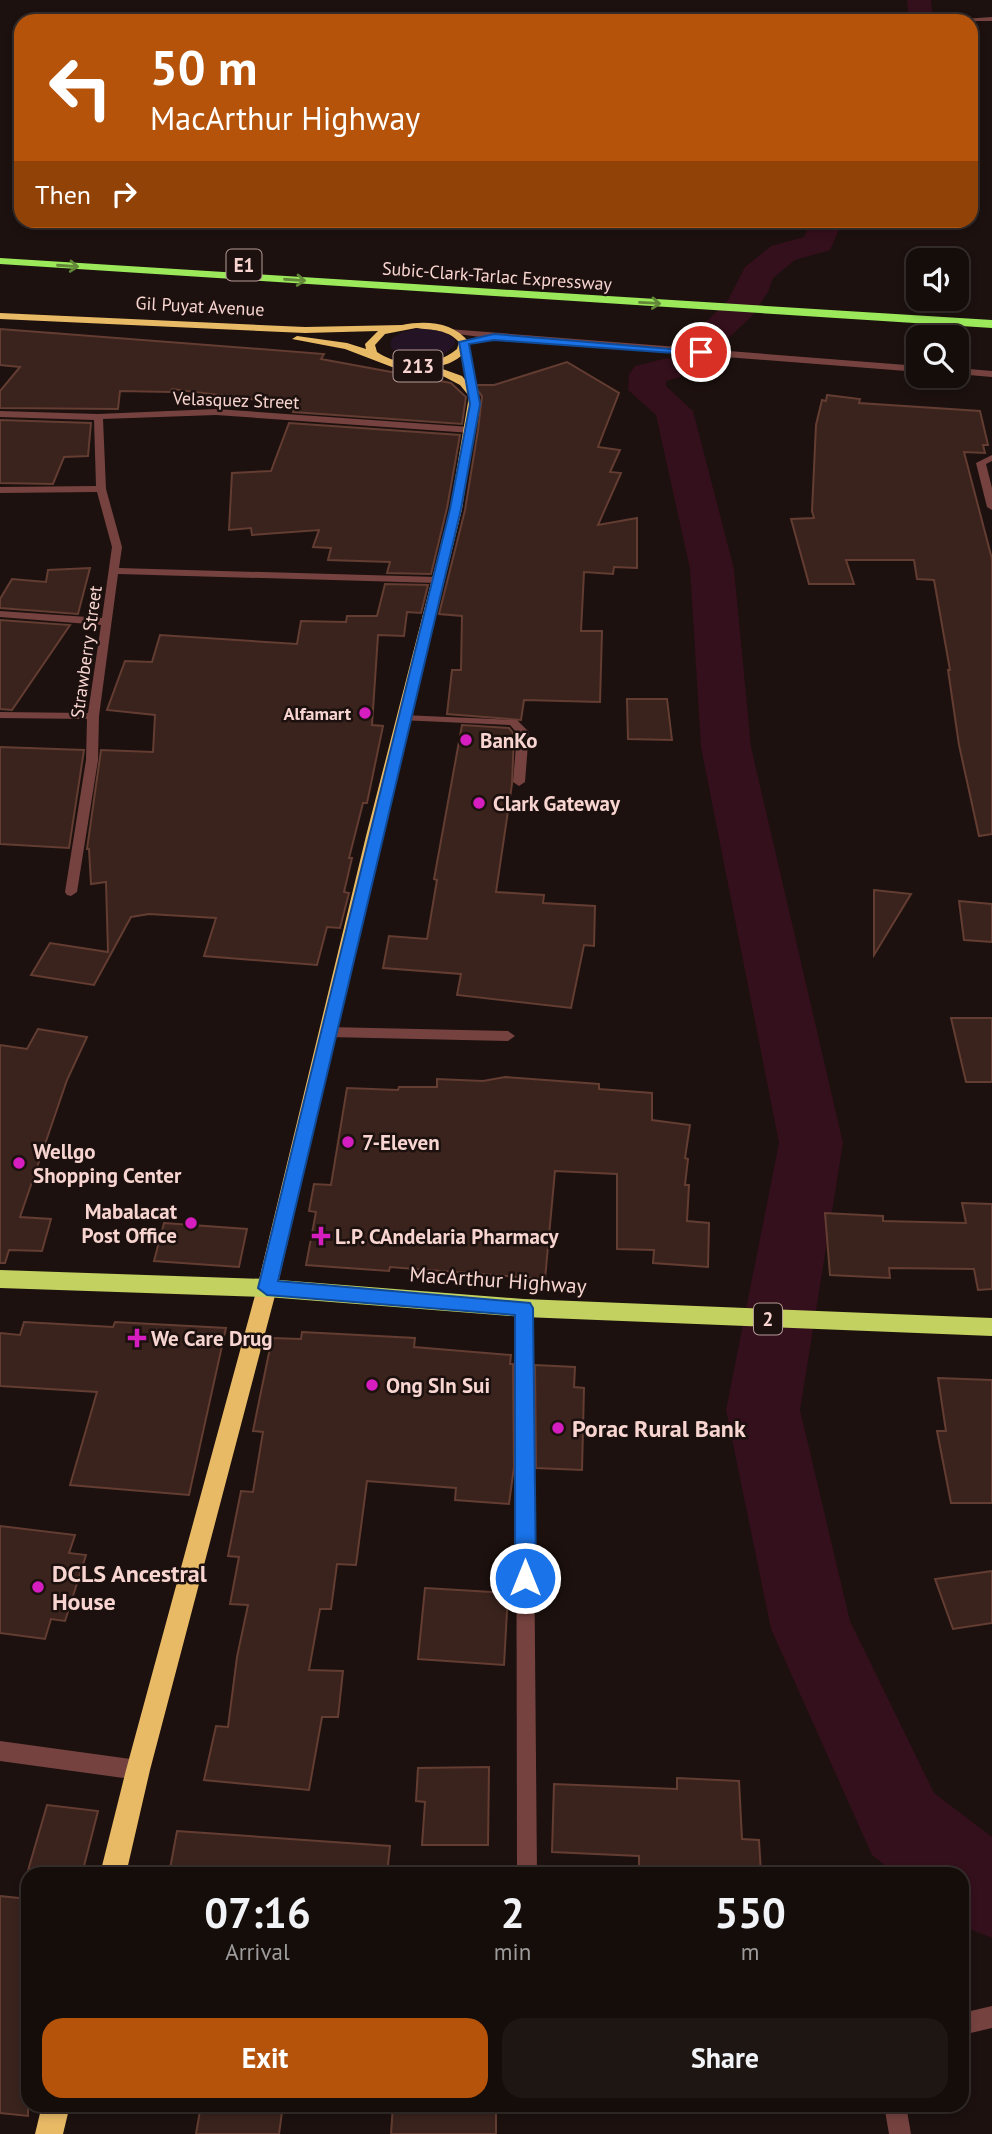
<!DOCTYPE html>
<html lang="en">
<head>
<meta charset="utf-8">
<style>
  body { margin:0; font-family:"PT Sans",sans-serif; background:#1e1613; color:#f1f3f6; height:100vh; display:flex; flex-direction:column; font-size:26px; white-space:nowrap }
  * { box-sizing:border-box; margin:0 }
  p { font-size:23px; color:#9d9c9c }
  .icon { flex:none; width:38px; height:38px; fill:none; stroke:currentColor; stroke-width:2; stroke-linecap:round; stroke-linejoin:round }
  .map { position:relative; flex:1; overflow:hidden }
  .drawer { position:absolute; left:21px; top:1867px; width:948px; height:245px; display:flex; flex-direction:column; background:#150d0a; border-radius:21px; box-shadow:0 4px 10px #0003,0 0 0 2px #342d2b }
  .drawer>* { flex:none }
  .guide { position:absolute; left:14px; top:14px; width:964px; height:214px; border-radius:21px; box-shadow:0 4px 10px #0003,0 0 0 2px #342d2b; background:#b45309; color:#fff; overflow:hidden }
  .fabs { position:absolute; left:906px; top:248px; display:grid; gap:14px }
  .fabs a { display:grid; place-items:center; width:63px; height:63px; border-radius:14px; background:#150d0a; box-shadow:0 4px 10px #0003,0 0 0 2px #342d2b; font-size:35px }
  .pin { position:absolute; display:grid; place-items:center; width:60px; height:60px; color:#fff; margin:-30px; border:4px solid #fff; border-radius:50%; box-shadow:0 2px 7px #0007 }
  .me { position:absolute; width:77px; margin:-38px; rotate:0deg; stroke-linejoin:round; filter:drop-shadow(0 0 5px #0008) }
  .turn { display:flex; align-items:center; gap:24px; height:147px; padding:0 21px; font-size:32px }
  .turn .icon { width:91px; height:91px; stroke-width:2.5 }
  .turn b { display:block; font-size:49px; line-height:60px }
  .then { display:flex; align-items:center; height:66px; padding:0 21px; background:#0003; gap:14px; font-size:26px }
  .eta { display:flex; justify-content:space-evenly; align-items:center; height:119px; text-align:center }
  .eta b { font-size:42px; font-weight:800; line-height:49px }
  .action { display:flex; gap:14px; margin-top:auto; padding:14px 21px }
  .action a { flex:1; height:80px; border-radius:21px; background:#b45309; color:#fff; font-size:28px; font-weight:800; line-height:80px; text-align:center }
  .action a+a { background:#1e1613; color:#f1f3f6 }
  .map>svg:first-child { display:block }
  .green { fill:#241225 }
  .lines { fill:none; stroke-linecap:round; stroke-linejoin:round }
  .river { fill:#340f1c; fill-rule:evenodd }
  .building { fill:#3a231d; stroke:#633c32; stroke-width:2 }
  .service { fill:#75423f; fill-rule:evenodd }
  .minor { fill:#75423f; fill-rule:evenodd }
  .tertiary { fill:#75423f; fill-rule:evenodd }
  .primary { fill:#e9ba66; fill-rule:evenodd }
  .trunk { fill:#c2d160; fill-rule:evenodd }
  .motorway { fill:#9ce85b; fill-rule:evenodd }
  .oneway { stroke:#628738 }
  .route { fill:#1a73e8; stroke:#114b97; stroke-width:2 }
  .poi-dot { fill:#d61ec0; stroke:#1c110e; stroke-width:2.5 }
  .labels { text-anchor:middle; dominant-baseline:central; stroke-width:5; stroke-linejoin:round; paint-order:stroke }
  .far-street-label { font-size:18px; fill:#f8d5d0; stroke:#1c110e }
  .far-poi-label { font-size:18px; font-weight:bold; fill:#f8d5d0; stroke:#1c110e; text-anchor:end }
  .shield { fill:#1c110e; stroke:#b69a96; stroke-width:2 }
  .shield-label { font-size:19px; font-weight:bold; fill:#f8d5d0 }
  .poi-label { font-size:21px; font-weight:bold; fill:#f8d5d0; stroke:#1c110e; text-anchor:start }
  .street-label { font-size:21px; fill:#f8d5d0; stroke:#1c110e }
  .near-poi-label { font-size:24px; font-weight:bold; fill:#f8d5d0; stroke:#1c110e; text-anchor:start }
</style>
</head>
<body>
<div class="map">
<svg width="992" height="2134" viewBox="0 0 992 2134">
  <rect width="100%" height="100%" fill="#1c110e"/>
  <path class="green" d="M421 328 443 331 455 339V344C443 363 407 361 391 348V339L402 332Z"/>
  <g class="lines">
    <g class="river">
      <polygon points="907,0 931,0 933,21 909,21"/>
      <polygon points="805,220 837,220 840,228 830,250 795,260 773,278 768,292 751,317 705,360 692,363 679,360 674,352 683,340 696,331 727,302 745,267 771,246 804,237 808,228"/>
      <polygon points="667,358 680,361 685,369 680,377 666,381 666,386 693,411 734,569 751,747 843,1143 800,1410 850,1621 934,1793 992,1837 992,1938 962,1926 962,1874 896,1874 872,1855 771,1629 726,1410 779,1143 701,747 690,569 656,415 628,390 629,374 635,366"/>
    </g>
  </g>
  <g class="building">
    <polygon points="0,329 324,354 321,359 451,383 466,397 462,424 293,412 294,408 263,404 266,401 172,389 170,392 120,391 118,409 0,408 0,391 20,367 0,365"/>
    <polygon points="567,362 619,393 598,447 620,450 610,472 621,473 598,525 637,518 637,568 614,567 613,574 584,572 581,631 602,631 600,702 524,700 521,720 447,714 452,670 461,670 462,616 439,614 465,510 478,430 482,396 473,385 494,385"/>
    <polygon points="827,395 860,399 859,403 980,411 988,445 983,445 985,453 964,452 992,559 992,834 979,836 959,745 948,670 950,670 934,580 917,579 914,560 846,560 854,584 809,584 791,519 814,518 812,511 816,425 822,400 826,401"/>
    <polygon points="0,420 91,423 88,456 64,457 53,484 0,483"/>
    <polygon points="289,423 460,435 447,508 431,574 387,573 390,562 328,560 331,548 313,547 319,530 252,535 251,528 229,530 232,473 271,471"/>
    <polygon points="90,568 78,614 0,608 0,599 12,579 46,582 48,570"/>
    <polygon points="385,584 428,585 421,613 407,612 404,636 378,635 372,725 383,726 367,803 363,803 349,858 352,858 344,892 349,893 340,928 327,927 317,965 204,956 216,918 149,914 131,917 94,985 31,975 50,943 108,952 106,882 91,884 89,849 87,849 101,750 153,752 155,715 107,710 125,661 152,662 160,635 297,644 301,621 346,622 347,616 377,616"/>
    <polygon points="0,620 70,625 12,710 0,709"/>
    <polygon points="627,699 667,699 672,740 628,739"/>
    <polygon points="462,725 509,728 514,734 512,784 496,892 544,895 543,903 595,906 594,946 584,945 571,1008 457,995 461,974 383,968 389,936 427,939 437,880 434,879"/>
    <polygon points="0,747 84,750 69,848 0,844"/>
    <polygon points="874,890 911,894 874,955"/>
    <polygon points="959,901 992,904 992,942 964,940"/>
    <polygon points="951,1018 992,1018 992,1082 966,1082"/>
    <polygon points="38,1029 87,1037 67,1080 20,1217 51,1219 42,1251 9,1250 5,1263 0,1263 0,1045 27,1049"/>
    <polygon points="505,1077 599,1084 599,1089 652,1093 652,1120 690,1125 685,1158 688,1159 685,1185 689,1185 687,1221 709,1223 708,1267 653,1263 654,1250 617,1249 617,1174 555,1171 545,1279 390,1267 389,1271 306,1265 316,1212 309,1211 314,1184 331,1185 347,1088 398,1090 399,1087 437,1087 437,1079 483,1081"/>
    <polygon points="962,1203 992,1204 992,1289 978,1290 974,1269 889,1268 890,1278 830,1275 825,1213 883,1216 883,1221 966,1223"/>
    <polygon points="164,1223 247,1229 239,1267 154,1261"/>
    <polygon points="24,1322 113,1327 115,1322 226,1328 189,1495 70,1485 97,1392 0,1386 0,1333 20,1335"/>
    <polygon points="302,1332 415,1338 414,1347 511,1355 510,1364 513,1364 514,1467 509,1504 455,1500 456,1488 367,1481 356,1565 337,1564 331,1609 320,1609 309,1670 343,1671 338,1717 322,1717 309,1790 204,1780 216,1726 228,1727 237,1657 248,1605 230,1604 239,1557 228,1556 241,1491 253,1492 263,1432 253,1431 272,1338 301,1339"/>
    <polygon points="535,1365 575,1367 574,1387 584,1388 582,1470 536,1468"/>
    <polygon points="938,1378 992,1380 992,1503 951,1503 937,1431 946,1431"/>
    <polygon points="0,1526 75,1535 69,1553 86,1555 65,1621 51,1619 45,1639 0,1633"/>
    <polygon points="992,1571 992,1623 953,1629 935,1579"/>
    <polygon points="425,1588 508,1593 504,1665 418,1659"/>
    <polygon points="489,1767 488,1845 422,1845 425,1802 416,1801 418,1768"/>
    <polygon points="677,1778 739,1781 742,1839 759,1840 761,1874 728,1874 728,1868 672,1866 672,1874 639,1874 639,1856 552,1852 554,1784 677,1789"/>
    <polygon points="47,1805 98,1811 82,1874 27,1874"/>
    <polygon points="177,1831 390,1846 387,1874 169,1874"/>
    <polygon points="0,1896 28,1899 28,2116 0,2113"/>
    <polygon points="201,2105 283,2105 279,2134 196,2134"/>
    <polygon points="393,2105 435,2105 435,2109 496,2112 496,2134 391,2134"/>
  </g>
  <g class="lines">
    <g class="service">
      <polygon points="992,17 992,21 960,21 963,19"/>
      <polygon points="403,715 517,720 529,732 525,782 519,786 513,782 517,733 510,725 399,720 399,716"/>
      <polygon points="328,1027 508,1031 515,1036 508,1041 328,1037 321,1032"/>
    </g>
    <g class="minor">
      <polygon points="216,409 471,427 475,430 471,433 216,415 103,419 106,489 122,547 119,568 437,577 442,580 437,583 118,574 99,716 98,760 77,892 71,896 67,895 65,892 86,760 87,719 0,718 0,712 88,713 101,625 0,617 0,611 102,618 112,547 97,492 0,493 0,487 96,486 94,420 0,417 0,411 98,414"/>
      <polygon points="992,455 992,461 986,464 992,488 992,510 987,507 976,463"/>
      <polygon points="524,1301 530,1303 532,1308 537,1874 517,1874 516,1308 518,1303"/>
      <polygon points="0,1741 138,1760 145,1763 148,1770 145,1777 138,1780 0,1761"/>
      <polygon points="992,2006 992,2028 962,2035 962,2013"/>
      <polygon points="884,2105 906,2105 911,2134 889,2134"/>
    </g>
    <g class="tertiary">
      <polygon points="448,329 919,366 919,372 494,339 451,333 448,333"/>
      <polygon points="957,368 992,371 992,377 957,374"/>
    </g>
    <g class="primary">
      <path d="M0 313 305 327 402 325C426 320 453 322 469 342 465 358 452 363 437 367L462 376 479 396 462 509 382 836 277 1288 150 1770 126 1874H100L126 1770 257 1288 366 836 450 509 469 396 460 385 439 374 392 367 345 349 292 339 297 336 347 343 366 349 365 344 378 331 305 333 0 319ZM416 328C432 330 447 329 459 342L457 349C434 368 401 368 377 352L375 345 385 334Z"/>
      <polygon points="42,2105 70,2105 63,2134 35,2134"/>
    </g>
    <polygon class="trunk" points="0,1270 267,1279 524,1299 992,1318 992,1336 524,1317 267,1297 0,1288"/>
    <polygon class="motorway" points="0,258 992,320 992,328 0,264"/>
  </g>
  <defs><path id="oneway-shaft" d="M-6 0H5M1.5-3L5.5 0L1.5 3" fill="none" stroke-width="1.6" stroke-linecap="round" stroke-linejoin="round" transform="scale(1.75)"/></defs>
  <g class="oneway">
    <use href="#oneway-shaft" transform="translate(68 266) rotate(4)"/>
    <use href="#oneway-shaft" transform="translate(295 280) rotate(4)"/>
    <use href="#oneway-shaft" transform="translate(650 303) rotate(3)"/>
  </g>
  <polygon class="route" points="494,334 706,352 701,355 494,340 469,344 480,404 461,509 278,1281 530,1303 533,1308 536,1578 533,1585 525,1587 518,1585 515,1578 515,1315 267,1295 258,1288 450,509 470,404 459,342"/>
  <g class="poi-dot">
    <circle cx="365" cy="713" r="7"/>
    <circle cx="466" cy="740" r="7"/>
    <circle cx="479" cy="803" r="7"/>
    <circle cx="348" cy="1142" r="7"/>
    <circle cx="19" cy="1163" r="7"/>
    <circle cx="191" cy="1223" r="7"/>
    <path d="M317.5 1225.5h7v7h7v7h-7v7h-7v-7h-7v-7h7z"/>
    <path d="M133.5 1327.5h7v7h7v7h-7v7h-7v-7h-7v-7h7z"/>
    <circle cx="372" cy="1385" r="7"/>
    <circle cx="558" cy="1428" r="7"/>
    <circle cx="38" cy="1587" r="7"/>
  </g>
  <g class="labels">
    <g class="far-street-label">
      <text transform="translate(497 276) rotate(4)">Subic-Clark-Tarlac Expressway</text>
      <text transform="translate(200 306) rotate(3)">Gil Puyat Avenue</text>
      <text transform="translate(236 400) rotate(2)">Velasquez Street</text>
      <text transform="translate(86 652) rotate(-82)">Strawberry Street</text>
    </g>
    <g class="far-poi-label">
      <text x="351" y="713">Alfamart</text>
    </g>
    <g class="shield">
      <rect x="226.5" y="249.5" width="35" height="31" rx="5"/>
      <rect x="393.5" y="350.5" width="49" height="31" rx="5"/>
      <rect x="754" y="1303.5" width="28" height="31" rx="5"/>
    </g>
    <g class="shield-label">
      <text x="244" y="265">E1</text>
      <text x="418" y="366">213</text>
      <text x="768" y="1319">2</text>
    </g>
    <g class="poi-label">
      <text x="480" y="740">BanKo</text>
      <text x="493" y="803">Clark Gateway</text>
      <text x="362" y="1142">7-Eleven</text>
      <text x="33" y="1151">Wellgo<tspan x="33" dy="24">Shopping Center</tspan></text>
      <text x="177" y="1211" text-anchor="end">Mabalacat<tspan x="177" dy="24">Post Office</tspan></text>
      <text x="335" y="1236">L.P. CAndelaria Pharmacy</text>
      <text x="151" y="1338">We Care Drug</text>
      <text x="386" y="1385">Ong SIn Sui</text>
    </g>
    <g class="street-label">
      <text transform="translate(498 1280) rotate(4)">MacArthur Highway</text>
    </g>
    <g class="near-poi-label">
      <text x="572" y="1428">Porac Rural Bank</text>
      <text x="52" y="1573">DCLS Ancestral<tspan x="52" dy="28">House</tspan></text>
    </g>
  </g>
</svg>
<div class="fabs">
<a><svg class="icon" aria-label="sound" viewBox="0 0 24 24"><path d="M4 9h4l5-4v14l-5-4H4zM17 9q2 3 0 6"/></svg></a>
<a><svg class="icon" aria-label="search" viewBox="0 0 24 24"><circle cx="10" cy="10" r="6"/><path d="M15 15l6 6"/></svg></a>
</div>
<div class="pin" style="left:701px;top:352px;background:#d93025"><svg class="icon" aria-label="arrive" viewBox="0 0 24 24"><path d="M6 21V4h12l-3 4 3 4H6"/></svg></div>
<svg class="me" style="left:525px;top:1578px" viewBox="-20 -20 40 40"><circle r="17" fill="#1a73e8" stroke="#fff" stroke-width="3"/><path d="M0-11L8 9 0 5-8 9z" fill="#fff"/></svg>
<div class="guide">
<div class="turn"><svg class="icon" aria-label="left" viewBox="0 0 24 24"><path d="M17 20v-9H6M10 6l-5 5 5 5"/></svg><div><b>50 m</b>MacArthur Highway</div></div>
<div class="then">Then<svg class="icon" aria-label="right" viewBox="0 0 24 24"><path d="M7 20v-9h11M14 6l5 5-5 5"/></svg></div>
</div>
<section class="drawer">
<div class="eta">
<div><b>07:16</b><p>Arrival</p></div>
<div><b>2</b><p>min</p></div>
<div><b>550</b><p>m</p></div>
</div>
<div class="action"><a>Exit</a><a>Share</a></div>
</section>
</div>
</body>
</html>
